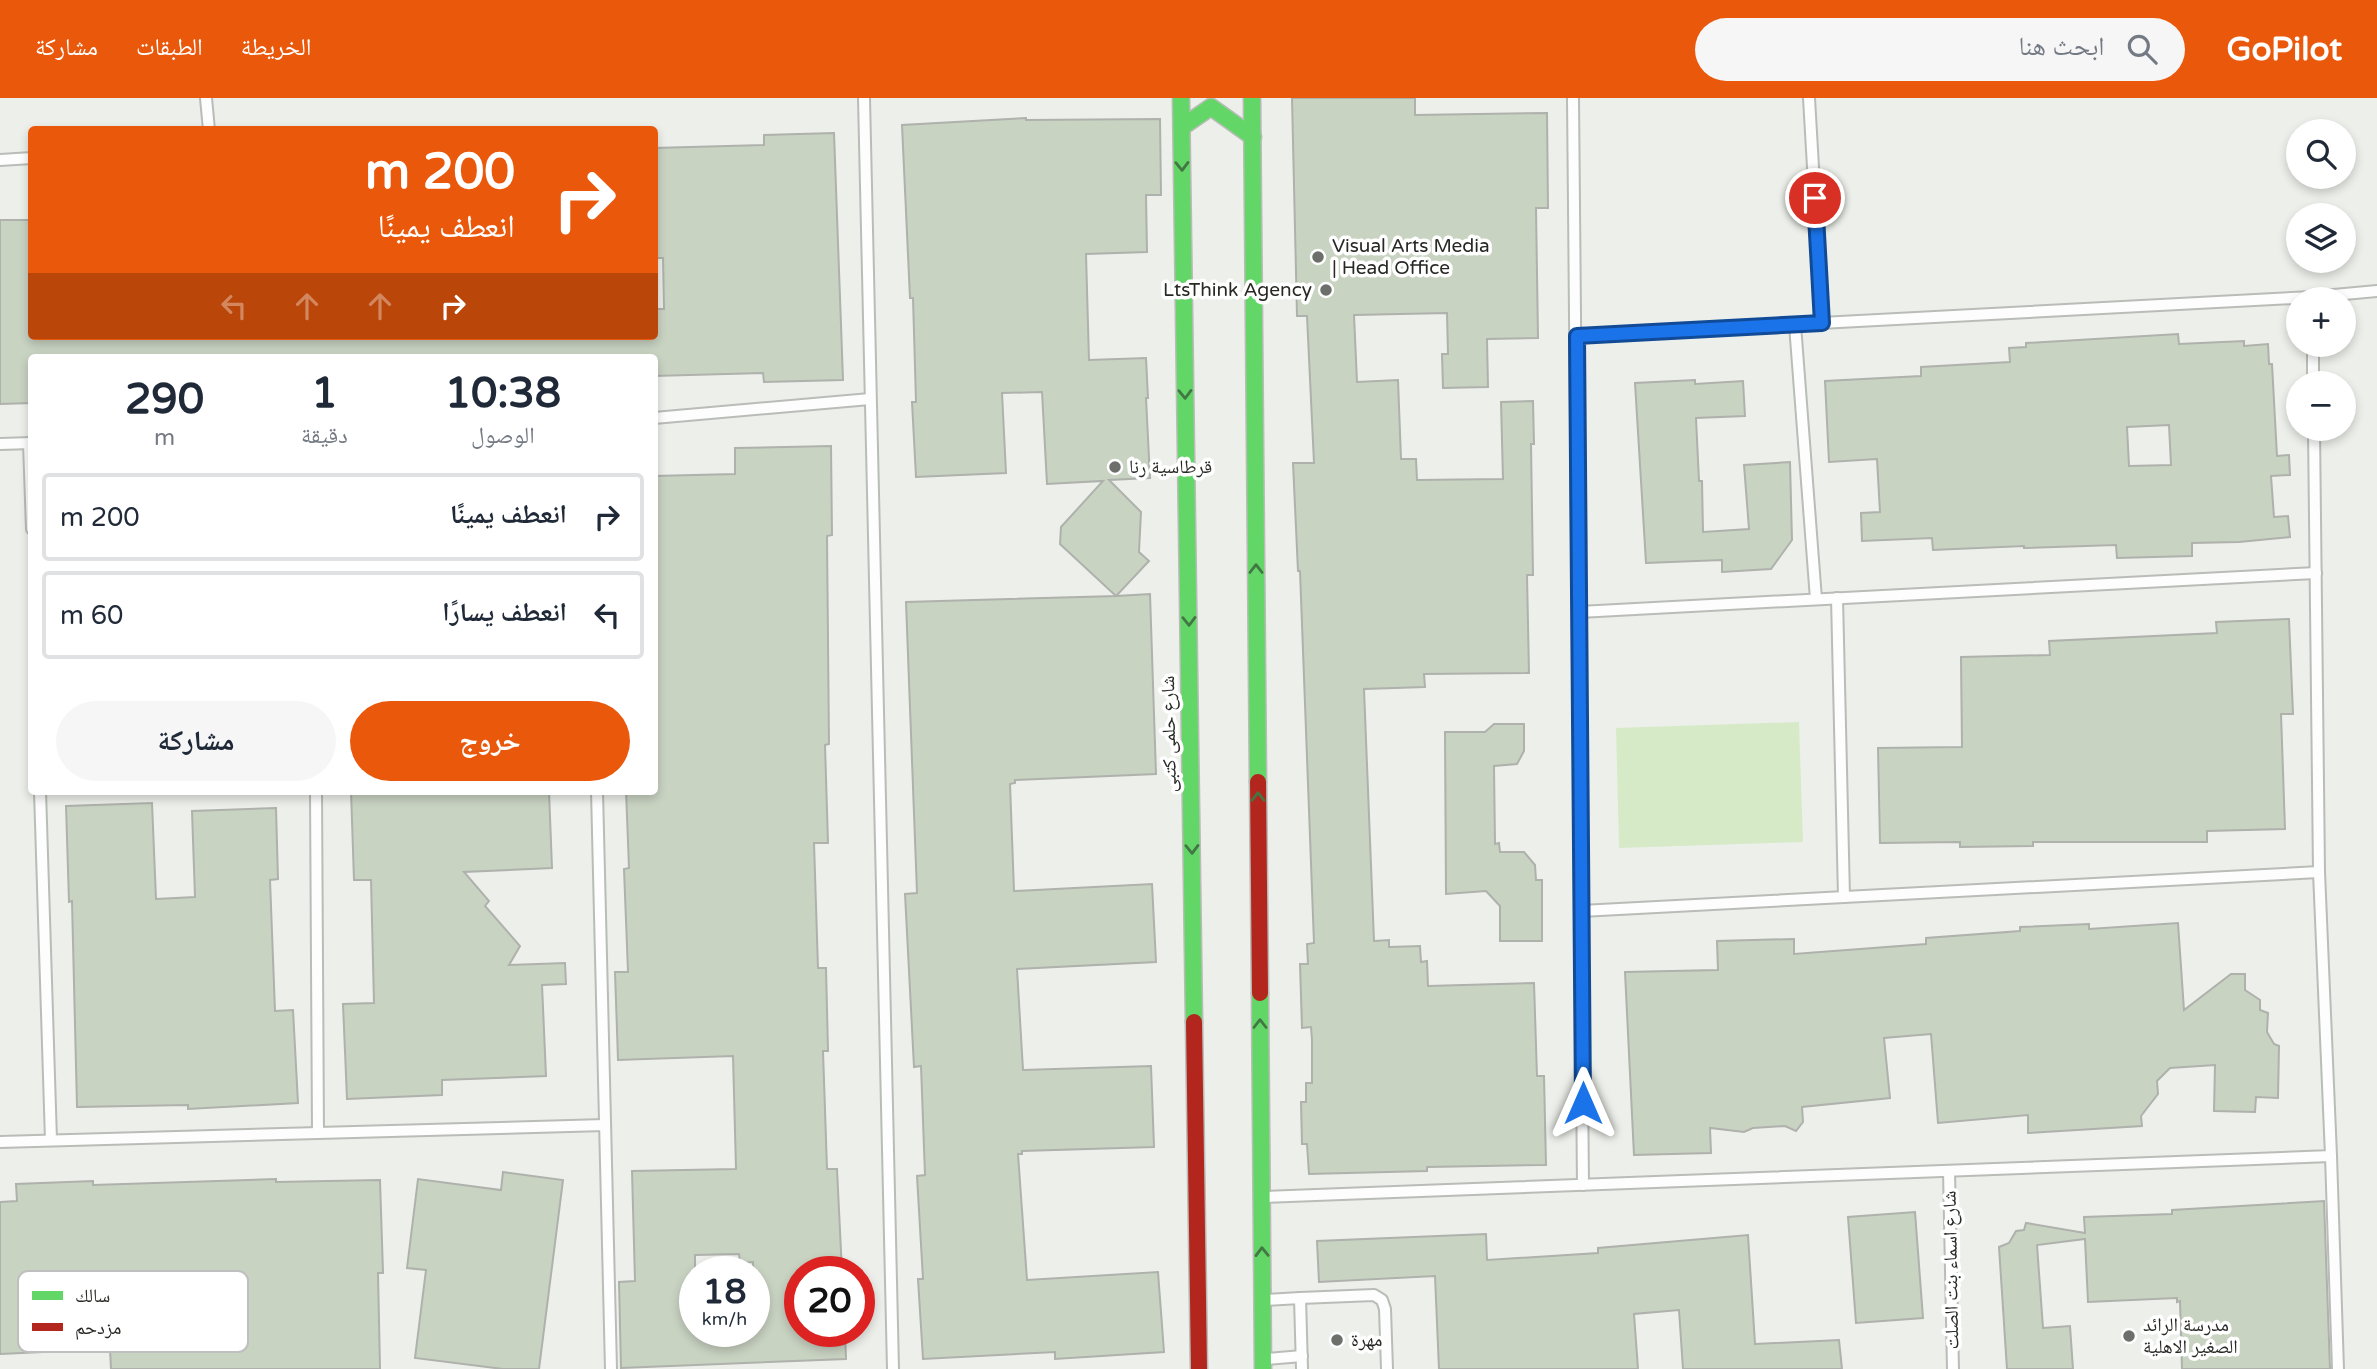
<!DOCTYPE html>
<html lang="ar">
<head>
<meta charset="utf-8">
<style>
  body { margin:0; font-family:"Varela Round","Noto Naskh Arabic",sans-serif; background:#f6f6f7; color:#1f2937; direction:rtl; height:100vh; display:flex; flex-direction:column; font-size:26px; white-space:nowrap }
  * { box-sizing:border-box; margin:0 }
  p { font-size:23px; color:#747a83 }
  .icon { flex:none; width:38px; height:38px; fill:none; stroke:currentColor; stroke-width:2; stroke-linecap:round; stroke-linejoin:round }
  .map { position:relative; flex:1; overflow:hidden; direction:ltr }
  .details { position:absolute; left:28px; top:256px; width:630px; height:441px; display:flex; flex-direction:column; background:#fff; border-radius:7px; box-shadow:0 4px 10px #0003; direction:rtl }
  .details>* { flex:none }
  .banner { position:absolute; left:28px; top:28px; width:630px; height:214px; border-radius:7px; box-shadow:0 4px 10px #0003; direction:rtl; background:#ea580c; color:#fff; overflow:hidden }
  .fabs { position:absolute; left:2286px; top:21px; display:grid; gap:14px }
  .fabs a { display:grid; place-items:center; width:70px; height:70px; border-radius:50%; background:#fff; box-shadow:0 4px 10px #0003; font-size:35px }
  .speed { position:absolute; left:679px; top:1158px; display:flex; gap:14px; font-size:35px; font-weight:700; text-align:center }
  .speed>* { display:grid; place-content:center; width:91px; height:91px; border-radius:50%; background:#fff; box-shadow:0 4px 10px #0003; line-height:1 }
  .speed small { font-size:18px; font-weight:400 }
  .speed .limit { border:10px solid #d22; background:#fff; color:#111 }
  .pin { position:absolute; display:grid; place-items:center; width:60px; height:60px; color:#fff; margin:-30px; border:4px solid #fff; border-radius:50%; box-shadow:0 2px 7px #0007 }
  .me { position:absolute; width:77px; margin:-38px; rotate:0deg; stroke-linejoin:round; filter:drop-shadow(0 0 5px #0008) }
  .turn { display:flex; align-items:center; gap:24px; height:147px; padding:0 28px; font-size:32px }
  .turn .icon { width:91px; height:91px; stroke-width:2.5 }
  .turn b { display:block; font-size:49px; line-height:60px }
  .lanes { display:flex; align-items:center; height:66px; padding:0 28px; background:#0003; justify-content:center; gap:35px; direction:ltr }
  .lanes .off { opacity:.35 }
  .eta { display:flex; justify-content:space-evenly; align-items:center; height:119px; text-align:center }
  .eta b { font-size:42px; font-weight:700; line-height:49px }
  .cta { display:flex; gap:14px; margin-top:auto; padding:14px 28px }
  .cta a { flex:1; height:80px; border-radius:42px; background:#ea580c; color:#fff; font-size:28px; font-weight:700; line-height:80px; text-align:center }
  .cta a+a { background:#f6f6f7; color:#1f2937 }
  ul { padding:0; list-style:none }
  li { display:flex; align-items:center; gap:21px; height:88px; margin:0 14px 10px; padding:0 14px; border:4px solid #e0e1e3; border-radius:7px }
  li div { flex:1 }
  li b { display:block; font-size:26px }
  li em { font-style:normal }
  header { display:flex; align-items:center; gap:42px; box-sizing:border-box; height:98px; padding:0 35px; background:#ea580c; color:#fff }
  header strong { font-size:33px }
  nav { display:flex; gap:38px; margin-inline-start:auto; font-size:24px }
  .search { width:490px; height:63px; background:#f6f6f7; display:flex; align-items:center; gap:18px; box-sizing:border-box; padding:0 24px; border-radius:38px; color:#747a83; font-size:26px }
  .map>svg:first-child { display:block }
  .green { fill:#d6eac8 }
  .building { fill:#c9d3c2; stroke:#aeb1ac; stroke-width:2; fill-rule:evenodd }
  .lines { fill:none; stroke-linecap:round; stroke-linejoin:round }
  .lane-casing { stroke:#b9bcb7; stroke-width:14 }
  .fast-casing { stroke:#b9bcb7; stroke-width:19 }
  .jam-casing { stroke:#b9bcb7; stroke-width:19 }
  .lane { stroke:#fcfdfc; stroke-width:10 }
  .fast { stroke:#63d668; stroke-width:16 }
  .jam { stroke:#b3261e; stroke-width:16 }
  .oneway { stroke:#427743 }
  .route-casing { stroke:#114b97; stroke-width:18 }
  .route { stroke:#1a73e8; stroke-width:12 }
  .poi-dot { fill:#6c6f6a; stroke:#fff; stroke-width:2.5 }
  .labels { text-anchor:middle; dominant-baseline:central; stroke-width:7; stroke-linejoin:round; paint-order:stroke }
  .poi-label { font-size:19px; fill:#272925; stroke:#fff; text-anchor:start }
  .street-label { font-size:19px; fill:#272925; stroke:#fff }
  .key { fill:#fff; stroke:#bebfbe; stroke-width:2 }
  .key-label { font-size:19px; fill:#272925 }
</style>
</head>
<body>
<header>
<strong>GoPilot</strong>
<div class="search"><svg class="icon" aria-label="search" viewBox="0 0 24 24"><circle cx="10" cy="10" r="6"/><path d="M15 15l6 6"/></svg>ابحث هنا</div>
<nav><a>الخريطة</a><a>الطبقات</a><a>مشاركة</a></nav>
</header>
<div class="map">
<svg width="2377" height="1271" viewBox="0 0 2377 1271">
  <rect width="100%" height="100%" fill="#edf0ea"/>
  <polygon class="green" points="1799,624 1803,744 1619,750 1616,630"/>
  <g class="building">
    <polygon points="1292,0 1415,0 1415,17 1547,15 1548,110 1536,110 1538,240 1487,241 1488,289 1443,290 1442,256 1448,256 1447,215 1354,217 1357,284 1398,282 1401,361 1416,361 1417,382 1503,381 1501,304 1533,303 1534,346 1531,346 1533,477 1527,477 1529,575 1424,576 1425,589 1364,591 1374,843 1389,842 1389,849 1420,848 1421,864 1427,863 1428,888 1534,885 1537,978 1544,978 1546,1067 1427,1069 1427,1073 1309,1076 1307,1046 1302,1046 1301,1004 1306,1004 1306,985 1312,985 1312,942 1311,929 1302,930 1300,866 1308,866 1307,846 1314,845 1300,473 1298,473 1293,365 1314,365 1307,218 1297,218"/>
    <polygon points="1026,20 1026,22 1160,21 1161,97 1146,97 1147,154 1086,156 1089,262 1146,260 1148,300 1146,300 1150,380 1109,382 1141,414 1139,454 1149,463 1116,498 1150,496 1156,676 1015,682 1015,685 1010,686 1014,793 1152,786 1156,864 1017,871 1023,972 1151,968 1154,1049 1022,1053 1022,1056 1018,1056 1027,1182 1158,1174 1164,1254 1055,1261 1055,1254 923,1261 918,1181 923,1181 917,1078 925,1077 921,968 914,969 905,796 917,795 906,504 1116,498 1060,446 1061,429 1103,383 1047,386 1042,294 1002,295 1006,375 916,379 912,304 916,304 913,200 910,200 902,27"/>
    <polygon points="834,35 843,282 764,284 763,275 654,278 654,259 32,259 32,305 0,306 0,122 32,122 32,238 654,238 654,211 664,211 663,160 654,160 654,50 764,47 764,37"/>
    <path d="M2178 236 2179 246 2244 243V248L2268 246 2269 266H2272L2277 358 2289 357 2290 377 2271 378 2274 419 2288 418 2290 439 2239 444 2192 445V458L2117 460 2116 447 2024 450V448L1933 452 1932 440 1862 443 1861 415 1880 414 1877 361 1829 364 1825 283 1921 278V269L2010 264 2009 250 2026 249V245ZM2169 327 2171 367 2129 368 2127 329Z"/>
    <polygon points="1695,282 1695,286 1743,283 1745,318 1696,320 1699,383 1702,383 1703,434 1749,431 1744,367 1790,364 1792,442 1771,471 1722,474 1722,462 1646,465 1635,285"/>
    <path d="M831 348 832 437 827 438 829 646 825 647 828 745H814L818 870H826L828 953H823L827 1071H837L842 1174H800V1234H845L846 1261 621 1270 619 1184 635 1183 632 1073 736 1071 733 958 618 962 615 874H628L624 771 629 770 626 693H654V378L735 376V350ZM739 1156 740 1165 753 1164 754 1234H695V1157Z"/>
    <polygon points="2289,521 2293,616 2281,616 2285,731 2207,733 2207,744 2033,744 2033,748 1960,749 1960,744 1880,745 1878,650 1962,649 1961,559 2050,557 2049,543 2217,535 2216,524"/>
    <polygon points="1494,626 1524,626 1524,653 1517,666 1494,668 1495,746 1499,745 1500,754 1524,754 1535,767 1536,782 1542,782 1542,843 1500,843 1500,808 1486,793 1446,796 1445,634 1485,634"/>
    <polygon points="351,693 549,693 552,770 464,774 489,803 485,808 520,848 509,867 565,865 566,886 542,887 546,978 442,982 442,997 347,1001 343,906 374,905 371,782 354,782"/>
    <polygon points="152,705 156,801 195,799 192,713 276,710 278,781 270,782 275,913 293,912 298,1005 188,1011 188,1007 77,1009 72,803 69,804 66,708"/>
    <polygon points="2178,825 2184,912 2231,876 2245,876 2245,892 2260,902 2260,912 2268,915 2267,934 2274,946 2279,948 2278,1000 2256,999 2255,1014 2214,1013 2215,967 2170,970 2157,983 2158,996 2141,1018 2142,1028 2028,1035 2028,1017 1938,1025 1931,936 1884,940 1890,1000 1802,1009 1803,1024 1796,1033 1785,1028 1753,1030 1744,1034 1710,1030 1711,1055 1634,1057 1625,874 1718,872 1717,843 1794,841 1794,856 1926,846 1926,840 2020,833 2020,829 2089,826 2089,831"/>
    <polygon points="503,1074 563,1082 539,1271 503,1271 415,1260 426,1172 407,1170 418,1081 501,1092"/>
    <polygon points="276,1081 276,1084 380,1082 383,1175 378,1175 380,1271 111,1271 110,1251 0,1256 0,1104 17,1103 16,1086 93,1083 93,1087"/>
    <polygon points="2324,1103 2330,1271 2182,1271 2180,1203 2177,1204 2177,1200 2088,1204 2085,1141 2037,1147 2043,1230 2070,1228 2073,1271 2007,1271 1999,1149 2009,1145 2016,1133 2024,1132 2026,1125 2085,1135 2084,1119 2172,1116 2172,1112"/>
    <polygon points="1915,1114 1923,1220 1856,1225 1848,1119"/>
    <polygon points="1486,1136 1487,1162 1598,1155 1598,1150 1748,1137 1755,1246 1839,1242 1842,1271 1683,1271 1679,1212 1634,1216 1638,1271 1439,1271 1435,1178 1319,1184 1317,1143"/>
  </g>
  <g class="lines">
    <g class="lane-casing">
      <g id="lane">
        <polyline points="206,0 209,32"/>
        <polyline points="864,0 893,1271"/>
        <polyline points="1573,0 1583,1087"/>
        <polyline points="1809,0 1822,225"/>
        <polyline points="0,62 32,60"/>
        <polyline points="1795,227 1816,501"/>
        <polyline points="1577,238 2312,199 2377,193"/>
        <polyline points="2313,247 2313,285"/>
        <polyline points="654,320 870,301"/>
        <polyline points="29,345 32,431"/>
        <polyline points="0,346 32,345"/>
        <polyline points="1837,500 1844,799"/>
        <polyline points="1579,514 2316,475"/>
        <polyline points="40,693 51,1042"/>
        <polyline points="316,693 318,1035"/>
        <polyline points="597,693 611,1271"/>
        <polyline points="1581,813 2319,774"/>
        <polyline points="0,1044 605,1027"/>
        <polyline points="2331,1058 2338,1271"/>
        <polyline points="1949,1073 1953,1271"/>
        <polyline points="1265,1099 2331,1058 2319,774 2314,331"/>
        <polyline points="1300,1200 1374,1197 1382,1202 1385,1211 1387,1271"/>
        <polyline points="1265,1202 1300,1200 1302,1271"/>
        <polyline points="1266,1261 1302,1258"/>
      </g>
    </g>
    <g class="fast-casing">
      <g id="fast">
        <polyline points="1181,0 1194,924"/>
        <polyline points="1252,0 1258,684"/>
        <polyline points="1182,29 1211,9 1253,39"/>
        <polyline points="1260,895 1263,1271"/>
      </g>
    </g>
    <g class="jam-casing">
      <g id="jam">
        <polyline points="1258,684 1260,895"/>
        <polyline points="1194,924 1199,1271"/>
      </g>
    </g>
    <use href="#lane" class="lane"/>
    <use href="#fast" class="fast"/>
    <use href="#jam" class="jam"/>
  </g>
  <defs><path id="oneway-chevron" d="M-2-3.5L2.5 0L-2 3.5" fill="none" stroke-width="1.6" stroke-linecap="round" stroke-linejoin="round" transform="scale(1.75)"/></defs>
  <g class="oneway">
    <use href="#oneway-chevron" transform="translate(1182 68) rotate(89)"/>
    <use href="#oneway-chevron" transform="translate(1185 296) rotate(89)"/>
    <use href="#oneway-chevron" transform="translate(1256 471) rotate(-90)"/>
    <use href="#oneway-chevron" transform="translate(1189 523) rotate(89)"/>
    <use href="#oneway-chevron" transform="translate(1258 699) rotate(-90)"/>
    <use href="#oneway-chevron" transform="translate(1192 751) rotate(89)"/>
    <use href="#oneway-chevron" transform="translate(1260 926) rotate(-90)"/>
    <use href="#oneway-chevron" transform="translate(1262 1154) rotate(-91)"/>
  </g>
  <g class="lines">
    <g class="route-casing">
      <polyline id="route" points="1583,1005 1577,238 1822,225 1815,100"/>
    </g>
    <use href="#route" class="route"/>
  </g>
  <g class="poi-dot">
    <circle cx="1318" cy="159" r="7"/>
    <circle cx="1326" cy="192" r="7"/>
    <circle cx="1115" cy="369" r="7"/>
    <circle cx="2129" cy="1238" r="7"/>
    <circle cx="1337" cy="1242" r="7"/>
  </g>
  <g class="labels">
    <g class="poi-label">
      <text x="1332" y="148">Visual Arts Media<tspan x="1332" dy="22">| Head Office</tspan></text>
      <text x="1312" y="192" text-anchor="end">LtsThink Agency</text>
      <text x="1129" y="369">قرطاسية رنا</text>
      <text x="2143" y="1227">مدرسة الرائد<tspan x="2143" dy="22">الصغير الاهلية</tspan></text>
      <text x="1351" y="1242">مهرة</text>
    </g>
    <g class="street-label">
      <text transform="translate(1169 636) rotate(-91)">شارع حلمى كتبى</text>
      <text transform="translate(1951 1172) rotate(-91)">شارع اسماء بنت الصلت</text>
    </g>
  </g>
  <rect x="18" y="1173" width="230" height="81" rx="10" class="key"/>
  <rect x="32" y="1193" width="31" height="9" fill="#63d668"/>
  <rect x="32" y="1225" width="31" height="8" fill="#b3261e"/>
  <g class="key-label">
    <text x="75" y="1204">سالك</text>
    <text x="75" y="1236">مزدحم</text>
  </g>
</svg>
<div class="fabs">
<a><svg class="icon" aria-label="search" viewBox="0 0 24 24"><circle cx="10" cy="10" r="6"/><path d="M15 15l6 6"/></svg></a>
<a><svg class="icon" aria-label="layers" viewBox="0 0 24 24"><path d="M12 4l9 5-9 5-9-5zM3 14l9 5 9-5"/></svg></a>
<a>+</a>
<a>−</a>
</div>
<div class="speed"><div>18<small>km/h</small></div><div class="limit">20</div></div>
<div class="pin" style="left:1815px;top:100px;background:#d93025"><svg class="icon" aria-label="arrive" viewBox="0 0 24 24"><path d="M6 21V4h12l-3 4 3 4H6"/></svg></div>
<svg class="me" style="left:1583px;top:1005px" viewBox="-20 -20 40 40"><path d="M0-17L14 15 0 8-14 15z" fill="#1a73e8" stroke="#fff" stroke-width="4"/></svg>
<div class="banner">
<div class="turn"><svg class="icon" aria-label="right" viewBox="0 0 24 24"><path d="M7 20v-9h11M14 6l5 5-5 5"/></svg><div><b>200 m</b>انعطف يمينًا</div></div>
<div class="lanes"><svg class="icon off" aria-label="left" viewBox="0 0 24 24"><path d="M17 20v-9H6M10 6l-5 5 5 5"/></svg><svg class="icon off" aria-label="ahead" viewBox="0 0 24 24"><path d="M12 20V5M6 11l6-6 6 6"/></svg><svg class="icon off" aria-label="ahead" viewBox="0 0 24 24"><path d="M12 20V5M6 11l6-6 6 6"/></svg><svg class="icon" aria-label="right" viewBox="0 0 24 24"><path d="M7 20v-9h11M14 6l5 5-5 5"/></svg></div>
</div>
<section class="details">
<div class="eta">
<div><b>10:38</b><p>الوصول</p></div>
<div><b>1</b><p>دقيقة</p></div>
<div><b>290</b><p>m</p></div>
</div>
<ul>
<li><svg class="icon" aria-label="right" viewBox="0 0 24 24"><path d="M7 20v-9h11M14 6l5 5-5 5"/></svg><div><b>انعطف يمينًا</b></div><em>200 m</em></li>
<li><svg class="icon" aria-label="left" viewBox="0 0 24 24"><path d="M17 20v-9H6M10 6l-5 5 5 5"/></svg><div><b>انعطف يسارًا</b></div><em>60 m</em></li>
</ul>
<div class="cta"><a>خروج</a><a>مشاركة</a></div>
</section>
</div>
</body>
</html>
